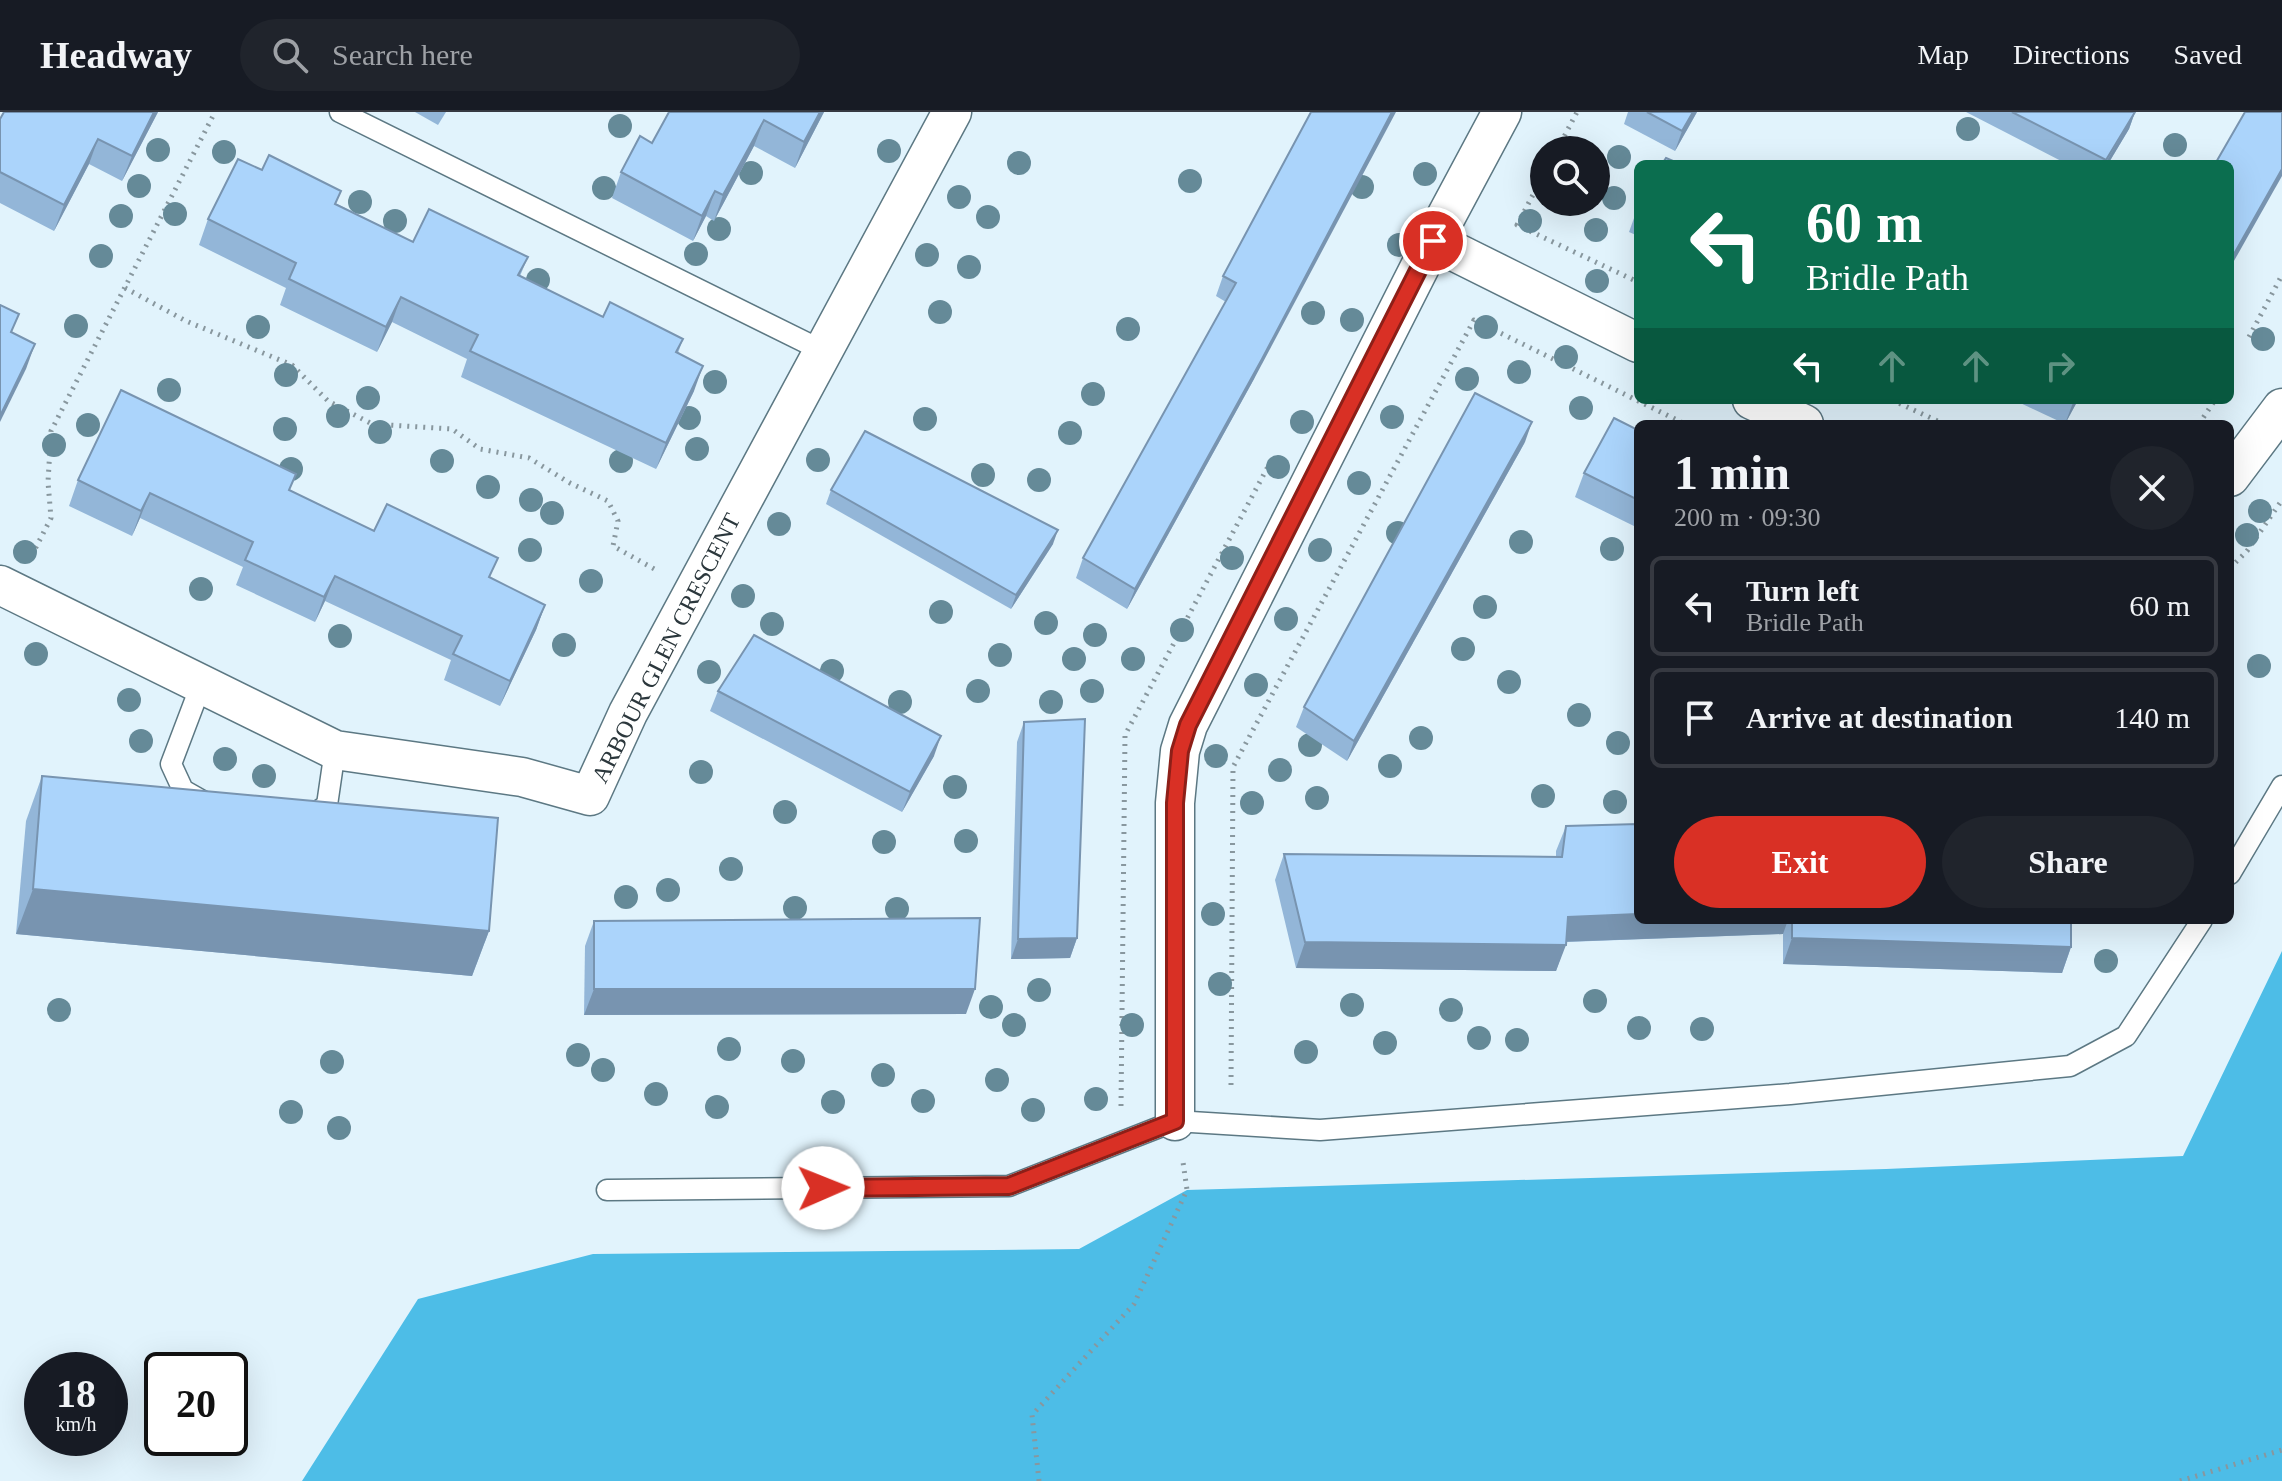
<!DOCTYPE html>
<html lang="en">
<head>
<meta charset="utf-8">
<style>
  body { margin:0; font-family:Georgia,serif; background:#20242c; color:#f1f3f6; height:100vh; display:flex; flex-direction:column; font-size:30px; white-space:nowrap }
  * { box-sizing:border-box; margin:0 }
  p { font-size:26px; color:#9ea1a6 }
  .icon { flex:none; width:44px; height:44px; fill:none; stroke:currentColor; stroke-width:2; stroke-linecap:round; stroke-linejoin:round }
  .map { position:relative; flex:1; overflow:hidden }
  .drawer { position:absolute; left:1634px; top:308px; width:600px; height:504px; display:flex; flex-direction:column; background:#171b24; border-radius:12px; box-shadow:0 8px 32px #0002 }
  .drawer>* { flex:none }
  .top-card { position:absolute; left:1634px; top:48px; width:600px; height:244px; border-radius:12px; box-shadow:0 8px 32px #0002; background:#0b6e4f; color:#fff; overflow:hidden }
  .fabs { position:absolute; left:1530px; top:24px; display:grid; gap:16px }
  .fabs a { display:grid; place-items:center; width:80px; height:80px; border-radius:50%; background:#171b24; box-shadow:0 8px 32px #0002; font-size:40px }
  .speed { position:absolute; left:24px; top:1240px; display:flex; gap:16px; font-size:40px; font-weight:700; text-align:center }
  .speed>* { display:grid; place-content:center; width:104px; height:104px; border-radius:50%; background:#171b24; box-shadow:0 8px 32px #0002; line-height:1 }
  .speed small { font-size:20px; font-weight:400 }
  .speed .limit { border:4px solid #111; border-radius:12px; background:#fff; color:#111 }
  .pin { position:absolute; display:grid; place-items:center; width:68px; height:68px; color:#fff; margin:-34px; border:4px solid #fff; border-radius:50%; box-shadow:0 2px 8px #0007 }
  .me { position:absolute; width:88px; margin:-44px; rotate:89deg; stroke-linejoin:round; filter:drop-shadow(0 0 6px #0008) }
  .turn { display:flex; align-items:center; gap:28px; height:168px; padding:0 40px; font-size:36px }
  .turn .icon { width:104px; height:104px; stroke-width:2.5 }
  .turn b { display:block; font-size:56px; line-height:68px }
  .lanes { display:flex; align-items:center; height:76px; padding:0 40px; background:#0003; justify-content:center; gap:40px; direction:ltr }
  .lanes .off { opacity:.35 }
  .round { display:grid; place-items:center; flex:none; width:84px; height:84px; border-radius:42px; background:#20242c }
  .headline { display:flex; align-items:center; justify-content:space-between; height:136px; padding:0 40px }
  h1 { font-size:48px; font-weight:700; line-height:60px }
  .cta { display:flex; gap:16px; margin-top:auto; padding:16px 40px }
  .cta a { flex:1; height:92px; border-radius:48px; background:#d93025; color:#fff; font-size:32px; font-weight:700; line-height:92px; text-align:center }
  .cta a+a { background:#20242c; color:#f1f3f6 }
  ul { padding:0; list-style:none }
  li { display:flex; align-items:center; gap:24px; height:100px; margin:0 16px 12px; padding:0 24px; border:4px solid #363941; border-radius:12px }
  li div { flex:1 }
  li b { display:block; font-size:30px }
  li em { font-style:normal }
  header { display:flex; align-items:center; gap:48px; box-sizing:border-box; height:112px; padding:0 40px; background:#171b24; border-bottom:2px solid #363941 }
  header strong { font-size:38px }
  nav { display:flex; gap:44px; margin-inline-start:auto; font-size:28px }
  .search { width:560px; height:72px; background:#20242c; display:flex; align-items:center; gap:20px; box-sizing:border-box; padding:0 28px; border-radius:44px; color:#9ea1a6; font-size:30px }
  .map>svg:first-child { display:block }
  .forest { fill:#4dbde7 }
  .lines { fill:none; stroke-linecap:round; stroke-linejoin:round }
  .lane-casing { stroke:#5c7883; stroke-width:23 }
  .street-casing { stroke:#5c7883; stroke-width:41 }
  .path { stroke:#88979e; stroke-width:5; stroke-dasharray:2 6; stroke-linecap:butt }
  .lane { stroke:#fff; stroke-width:20 }
  .street { stroke:#fff; stroke-width:38 }
  .tree { fill:#658a98 }
  .wall { fill:#93b6d8 }
  .shaded-wall { fill:#7894b0 }
  .building { fill:#abd4fb; stroke:#7894b0; stroke-width:2 }
  .route-casing { stroke:#8d1f18; stroke-width:20 }
  .route { stroke:#d93025; stroke-width:14 }
  .labels { text-anchor:middle; dominant-baseline:central; stroke-width:6; stroke-linejoin:round; paint-order:stroke }
  .street-label { font-size:24px; fill:#2b373c; stroke:#fff }
</style>
</head>
<body>
<header>
<strong>Headway</strong>
<div class="search"><svg class="icon" aria-label="search" viewBox="0 0 24 24"><circle cx="10" cy="10" r="6"/><path d="M15 15l6 6"/></svg>Search here</div>
<nav><a>Map</a><a>Directions</a><a>Saved</a></nav>
</header>
<div class="map">
<svg width="2282" height="1369" viewBox="0 0 2282 1369">
  <rect width="100%" height="100%" fill="#e1f3fc"/>
  <polygon class="forest" points="2282,839 2282,1369 302,1369 418,1187 593,1142 1079,1137 1187,1078 1886,1057 2183,1044"/>
  <g class="lines">
    <g class="lane-casing">
      <g id="lane">
        <polyline points="340,0 823,239"/>
        <polyline points="201,573 171,652 183,678 206,691"/>
        <polyline points="305,701 314,702 327,693 335,638"/>
        <polyline points="2230,762 2282,674"/>
        <polyline points="607,1078 1009,1074 1175,1009 1320,1018 1790,982 2070,954 2126,924 2202,808"/>
      </g>
    </g>
    <g class="street-casing">
      <g id="street">
        <polyline points="1433,129 1638,231"/>
        <polyline points="1752,288 1804,312"/>
        <polyline points="2230,365 2282,296"/>
        <polyline points="0,473 335,638 522,665 590,684 628,601 952,0"/>
        <polyline points="1175,1009 1175,691 1180,639 1188,613 1433,129 1502,0"/>
      </g>
    </g>
    <g class="path">
      <polyline points="1557,38 1577,0"/>
      <polyline points="1544,62 1517,113 1638,170"/>
      <polyline points="125,176 186,209 292,253 328,289 372,312 452,317 480,337 529,346 570,371 608,389 618,409 613,434 658,459"/>
      <polyline points="2249,225 2282,163"/>
      <polyline points="1892,288 1944,312"/>
      <polyline points="2199,312 2215,288"/>
      <polyline points="32,443 51,406 48,370 51,319 215,0"/>
      <polyline points="2230,456 2247,439 2282,388"/>
      <polyline points="1231,973 1233,655 1474,208 1685,312"/>
      <polyline points="1121,994 1125,623 1272,347"/>
      <polyline points="1039,1369 1032,1303 1134,1192 1187,1078 1183,1050"/>
      <polyline points="2180,1369 2282,1338"/>
    </g>
    <use href="#lane" class="lane"/>
    <use href="#street" class="street"/>
  </g>
  <g class="tree">
    <circle cx="620" cy="14" r="12"/>
    <circle cx="1968" cy="17" r="12"/>
    <circle cx="2175" cy="33" r="12"/>
    <circle cx="158" cy="38" r="12"/>
    <circle cx="889" cy="39" r="12"/>
    <circle cx="224" cy="40" r="12"/>
    <circle cx="1619" cy="45" r="12"/>
    <circle cx="1019" cy="51" r="12"/>
    <circle cx="751" cy="61" r="12"/>
    <circle cx="1425" cy="62" r="12"/>
    <circle cx="1190" cy="69" r="12"/>
    <circle cx="139" cy="74" r="12"/>
    <circle cx="1362" cy="75" r="12"/>
    <circle cx="604" cy="76" r="12"/>
    <circle cx="959" cy="85" r="12"/>
    <circle cx="1614" cy="86" r="12"/>
    <circle cx="360" cy="90" r="12"/>
    <circle cx="175" cy="102" r="12"/>
    <circle cx="121" cy="104" r="12"/>
    <circle cx="988" cy="105" r="12"/>
    <circle cx="395" cy="109" r="12"/>
    <circle cx="1530" cy="109" r="12"/>
    <circle cx="719" cy="117" r="12"/>
    <circle cx="1596" cy="118" r="12"/>
    <circle cx="1399" cy="133" r="12"/>
    <circle cx="696" cy="142" r="12"/>
    <circle cx="927" cy="143" r="12"/>
    <circle cx="101" cy="144" r="12"/>
    <circle cx="969" cy="155" r="12"/>
    <circle cx="538" cy="168" r="12"/>
    <circle cx="1597" cy="169" r="12"/>
    <circle cx="940" cy="200" r="12"/>
    <circle cx="1313" cy="201" r="12"/>
    <circle cx="1352" cy="208" r="12"/>
    <circle cx="76" cy="214" r="12"/>
    <circle cx="258" cy="215" r="12"/>
    <circle cx="1486" cy="215" r="12"/>
    <circle cx="1128" cy="217" r="12"/>
    <circle cx="2263" cy="227" r="12"/>
    <circle cx="1566" cy="245" r="12"/>
    <circle cx="1519" cy="260" r="12"/>
    <circle cx="286" cy="263" r="12"/>
    <circle cx="1467" cy="267" r="12"/>
    <circle cx="715" cy="270" r="12"/>
    <circle cx="169" cy="278" r="12"/>
    <circle cx="1093" cy="282" r="12"/>
    <circle cx="368" cy="286" r="12"/>
    <circle cx="1581" cy="296" r="12"/>
    <circle cx="338" cy="304" r="12"/>
    <circle cx="1392" cy="305" r="12"/>
    <circle cx="689" cy="306" r="12"/>
    <circle cx="925" cy="307" r="12"/>
    <circle cx="1302" cy="310" r="12"/>
    <circle cx="88" cy="313" r="12"/>
    <circle cx="285" cy="317" r="12"/>
    <circle cx="380" cy="320" r="12"/>
    <circle cx="1070" cy="321" r="12"/>
    <circle cx="54" cy="333" r="12"/>
    <circle cx="697" cy="337" r="12"/>
    <circle cx="818" cy="348" r="12"/>
    <circle cx="442" cy="349" r="12"/>
    <circle cx="621" cy="349" r="12"/>
    <circle cx="1278" cy="355" r="12"/>
    <circle cx="291" cy="357" r="12"/>
    <circle cx="983" cy="363" r="12"/>
    <circle cx="1039" cy="368" r="12"/>
    <circle cx="1359" cy="371" r="12"/>
    <circle cx="488" cy="375" r="12"/>
    <circle cx="531" cy="388" r="12"/>
    <circle cx="2260" cy="399" r="12"/>
    <circle cx="552" cy="401" r="12"/>
    <circle cx="779" cy="412" r="12"/>
    <circle cx="1398" cy="421" r="12"/>
    <circle cx="2247" cy="423" r="12"/>
    <circle cx="1521" cy="430" r="12"/>
    <circle cx="1612" cy="437" r="12"/>
    <circle cx="530" cy="438" r="12"/>
    <circle cx="1320" cy="438" r="12"/>
    <circle cx="25" cy="440" r="12"/>
    <circle cx="1232" cy="446" r="12"/>
    <circle cx="591" cy="469" r="12"/>
    <circle cx="201" cy="477" r="12"/>
    <circle cx="743" cy="484" r="12"/>
    <circle cx="1485" cy="495" r="12"/>
    <circle cx="941" cy="500" r="12"/>
    <circle cx="1286" cy="507" r="12"/>
    <circle cx="1046" cy="511" r="12"/>
    <circle cx="772" cy="512" r="12"/>
    <circle cx="1182" cy="518" r="12"/>
    <circle cx="1095" cy="523" r="12"/>
    <circle cx="340" cy="524" r="12"/>
    <circle cx="564" cy="533" r="12"/>
    <circle cx="1463" cy="537" r="12"/>
    <circle cx="36" cy="542" r="12"/>
    <circle cx="1000" cy="543" r="12"/>
    <circle cx="1074" cy="547" r="12"/>
    <circle cx="1133" cy="547" r="12"/>
    <circle cx="2259" cy="554" r="12"/>
    <circle cx="832" cy="559" r="12"/>
    <circle cx="709" cy="560" r="12"/>
    <circle cx="1509" cy="570" r="12"/>
    <circle cx="1256" cy="573" r="12"/>
    <circle cx="978" cy="579" r="12"/>
    <circle cx="1092" cy="579" r="12"/>
    <circle cx="129" cy="588" r="12"/>
    <circle cx="900" cy="590" r="12"/>
    <circle cx="1051" cy="590" r="12"/>
    <circle cx="1579" cy="603" r="12"/>
    <circle cx="1421" cy="626" r="12"/>
    <circle cx="141" cy="629" r="12"/>
    <circle cx="1618" cy="631" r="12"/>
    <circle cx="1310" cy="633" r="12"/>
    <circle cx="1216" cy="644" r="12"/>
    <circle cx="225" cy="647" r="12"/>
    <circle cx="1390" cy="654" r="12"/>
    <circle cx="1280" cy="658" r="12"/>
    <circle cx="701" cy="660" r="12"/>
    <circle cx="264" cy="664" r="12"/>
    <circle cx="955" cy="675" r="12"/>
    <circle cx="1543" cy="684" r="12"/>
    <circle cx="1317" cy="686" r="12"/>
    <circle cx="1615" cy="690" r="12"/>
    <circle cx="1252" cy="691" r="12"/>
    <circle cx="785" cy="700" r="12"/>
    <circle cx="966" cy="729" r="12"/>
    <circle cx="884" cy="730" r="12"/>
    <circle cx="731" cy="757" r="12"/>
    <circle cx="668" cy="778" r="12"/>
    <circle cx="626" cy="785" r="12"/>
    <circle cx="795" cy="796" r="12"/>
    <circle cx="897" cy="797" r="12"/>
    <circle cx="1213" cy="802" r="12"/>
    <circle cx="2106" cy="849" r="12"/>
    <circle cx="1220" cy="872" r="12"/>
    <circle cx="1039" cy="878" r="12"/>
    <circle cx="1595" cy="889" r="12"/>
    <circle cx="1352" cy="893" r="12"/>
    <circle cx="991" cy="895" r="12"/>
    <circle cx="59" cy="898" r="12"/>
    <circle cx="1451" cy="898" r="12"/>
    <circle cx="1014" cy="913" r="12"/>
    <circle cx="1132" cy="913" r="12"/>
    <circle cx="1639" cy="916" r="12"/>
    <circle cx="1702" cy="917" r="12"/>
    <circle cx="1479" cy="926" r="12"/>
    <circle cx="1517" cy="928" r="12"/>
    <circle cx="1385" cy="931" r="12"/>
    <circle cx="729" cy="937" r="12"/>
    <circle cx="1306" cy="940" r="12"/>
    <circle cx="578" cy="943" r="12"/>
    <circle cx="793" cy="949" r="12"/>
    <circle cx="332" cy="950" r="12"/>
    <circle cx="603" cy="958" r="12"/>
    <circle cx="883" cy="963" r="12"/>
    <circle cx="997" cy="968" r="12"/>
    <circle cx="656" cy="982" r="12"/>
    <circle cx="1096" cy="987" r="12"/>
    <circle cx="923" cy="989" r="12"/>
    <circle cx="833" cy="990" r="12"/>
    <circle cx="717" cy="995" r="12"/>
    <circle cx="1033" cy="998" r="12"/>
    <circle cx="291" cy="1000" r="12"/>
    <circle cx="339" cy="1016" r="12"/>
  </g>
  <g class="wall">
    <polygon points="4,0 158,0 122,69 89,52 54,119 0,91 0,7"/>
    <polygon points="415,0 446,0 438,13"/>
    <polygon points="669,0 824,0 795,56 754,34 714,109 706,104 693,129 612,86 621,60 652,31"/>
    <polygon points="1311,0 1254,267 1127,497 1076,466 1083,446 1226,190 1216,184 1223,164"/>
    <polygon points="1628,0 1697,0 1675,39 1624,12"/>
    <polygon points="1966,0 2135,0 2129,17 2108,52 2067,52"/>
    <polygon points="337,92 413,130 528,145 520,164 603,205 683,227 678,241 694,279 656,357 461,265 467,247 392,210 377,240 280,193 286,176 199,133 208,107"/>
    <polygon points="1638,95 1638,124 1629,120"/>
    <polygon points="2014,288 2078,288 2065,312"/>
    <polygon points="1638,318 1638,416 1575,385 1584,361"/>
    <polygon points="1525,330 1347,649 1296,615 1304,595"/>
    <polygon points="78,368 290,378 374,419 491,466 545,493 536,518 500,594 444,568 451,548 325,489 315,510 236,473 243,455 140,406 132,424 69,394"/>
    <polygon points="831,378 1053,432 1011,497 826,392"/>
    <polygon points="718,579 934,644 902,700 710,599"/>
    <polygon points="1024,610 1077,826 1070,846 1011,847 1017,630"/>
    <polygon points="42,664 489,819 472,864 16,822 26,709"/>
    <polygon points="1566,714 1638,808 2071,808 2071,835 2062,861 1783,852 1783,822 1566,830 1556,859 1296,856 1275,768 1284,742 1556,745 1556,739"/>
    <polygon points="594,809 966,902 584,903 585,834"/>
  </g>
  <g class="shaded-wall">
    <polygon points="154,0 158,0 122,69 132,44"/>
    <polygon points="820,0 824,0 795,56 804,30"/>
    <polygon points="1392,0 1396,0 1254,267 1127,497 1135,477"/>
    <polygon points="1693,0 1697,0 1675,39 1682,19"/>
    <polygon points="2135,0 2129,17 2108,52 2105,52"/>
    <polygon points="764,8 754,34 714,109 723,83"/>
    <polygon points="98,27 89,52 54,119 64,93"/>
    <polygon points="2282,57 2282,64 2230,156 2230,149"/>
    <polygon points="715,79 706,104 693,129 702,104"/>
    <polygon points="401,185 392,210 377,240 386,215"/>
    <polygon points="35,232 26,257 0,310 0,304"/>
    <polygon points="703,254 694,279 656,357 666,331"/>
    <polygon points="2074,288 2078,288 2065,312"/>
    <polygon points="1532,310 1525,330 1347,649 1354,629"/>
    <polygon points="150,381 140,406 132,424 141,399"/>
    <polygon points="1058,418 1053,432 1011,497 1016,483"/>
    <polygon points="335,464 325,489 315,510 324,485"/>
    <polygon points="545,493 536,518 500,594 510,569"/>
    <polygon points="941,624 934,644 902,700 910,680"/>
    <polygon points="33,777 489,819 472,864 16,822"/>
    <polygon points="1638,802 1638,808 1788,808 1783,822 1558,830 1568,805"/>
    <polygon points="1077,826 1070,846 1011,847 1018,827"/>
    <polygon points="1792,826 2071,835 2062,861 1783,852"/>
    <polygon points="1305,830 1566,833 1556,859 1296,856"/>
    <polygon points="594,877 975,877 966,902 584,903"/>
  </g>
  <g class="building">
    <polygon points="4,0 154,0 132,44 98,27 64,93 0,60 0,7"/>
    <polygon points="669,0 820,0 804,30 764,8 723,83 715,79 702,104 621,60 640,24 652,31"/>
    <polygon points="1311,0 1392,0 1262,247 1135,477 1083,446 1236,171 1223,164"/>
    <polygon points="1647,0 1693,0 1682,19"/>
    <polygon points="2012,0 2135,0 2106,48"/>
    <polygon points="2245,0 2282,0 2282,57 2230,149 2230,52 2215,52"/>
    <polygon points="269,43 341,79 335,92 413,130 429,97 528,145 518,163 603,205 610,190 683,227 676,240 703,254 666,331 470,239 478,223 401,185 386,215 289,167 296,151 208,107 238,47 262,58"/>
    <polygon points="1666,46 1680,52 1662,52"/>
    <polygon points="0,193 19,202 11,220 35,232 0,304"/>
    <polygon points="121,278 296,362 289,378 374,419 387,392 498,446 489,465 545,493 510,569 453,542 462,524 335,464 324,485 245,448 253,430 150,381 141,399 78,368"/>
    <polygon points="1475,281 1532,310 1354,629 1304,595"/>
    <polygon points="1614,306 1638,318 1638,388 1584,361"/>
    <polygon points="865,319 1058,418 1016,483 831,378"/>
    <polygon points="754,523 941,624 910,680 718,579"/>
    <polygon points="1085,607 1077,826 1018,827 1024,610"/>
    <polygon points="42,664 498,706 489,819 33,777"/>
    <polygon points="1638,712 1638,802 1568,805 1566,833 1305,830 1284,742 1562,745 1566,714"/>
    <polygon points="980,806 975,877 594,877 594,809"/>
    <polygon points="1792,808 2071,808 2071,835 1792,826"/>
  </g>
  <g class="lines">
    <g class="route-casing">
      <polyline id="route" points="823,1076 1009,1074 1175,1009 1175,691 1180,639 1188,613 1433,129"/>
    </g>
    <use href="#route" class="route"/>
  </g>
  <g class="labels">
    <g class="street-label">
      <text transform="translate(666 536) rotate(-63)">ARBOUR GLEN CRESCENT</text>
    </g>
  </g>
</svg>
<div class="fabs">
<a><svg class="icon" aria-label="search" viewBox="0 0 24 24"><circle cx="10" cy="10" r="6"/><path d="M15 15l6 6"/></svg></a>
</div>
<div class="speed"><div>18<small>km/h</small></div><div class="limit">20</div></div>
<div class="pin" style="left:1433px;top:129px;background:#d93025"><svg class="icon" aria-label="arrive" viewBox="0 0 24 24"><path d="M6 21V4h12l-3 4 3 4H6"/></svg></div>
<svg class="me" style="left:823px;top:1076px" viewBox="-20 -20 40 40"><circle r="19" fill="#fff"/><path d="M0-13L10 11 0 6-10 11z" fill="#d93025"/></svg>
<div class="top-card">
<div class="turn"><svg class="icon" aria-label="left" viewBox="0 0 24 24"><path d="M17 20v-9H6M10 6l-5 5 5 5"/></svg><div><b>60 m</b>Bridle Path</div></div>
<div class="lanes"><svg class="icon" aria-label="left" viewBox="0 0 24 24"><path d="M17 20v-9H6M10 6l-5 5 5 5"/></svg><svg class="icon off" aria-label="ahead" viewBox="0 0 24 24"><path d="M12 20V5M6 11l6-6 6 6"/></svg><svg class="icon off" aria-label="ahead" viewBox="0 0 24 24"><path d="M12 20V5M6 11l6-6 6 6"/></svg><svg class="icon off" aria-label="right" viewBox="0 0 24 24"><path d="M7 20v-9h11M14 6l5 5-5 5"/></svg></div>
</div>
<section class="drawer">
<div class="headline"><div><h1>1 min</h1><p>200 m · 09:30</p></div><a class="round"><svg class="icon" aria-label="close" viewBox="0 0 24 24"><path d="M6 6l12 12M18 6L6 18"/></svg></a></div>
<ul>
<li><svg class="icon" aria-label="left" viewBox="0 0 24 24"><path d="M17 20v-9H6M10 6l-5 5 5 5"/></svg><div><b>Turn left</b><p>Bridle Path</p></div><em>60 m</em></li>
<li><svg class="icon" aria-label="arrive" viewBox="0 0 24 24"><path d="M6 21V4h12l-3 4 3 4H6"/></svg><div><b>Arrive at destination</b></div><em>140 m</em></li>
</ul>
<div class="cta"><a>Exit</a><a>Share</a></div>
</section>
</div>
</body>
</html>
